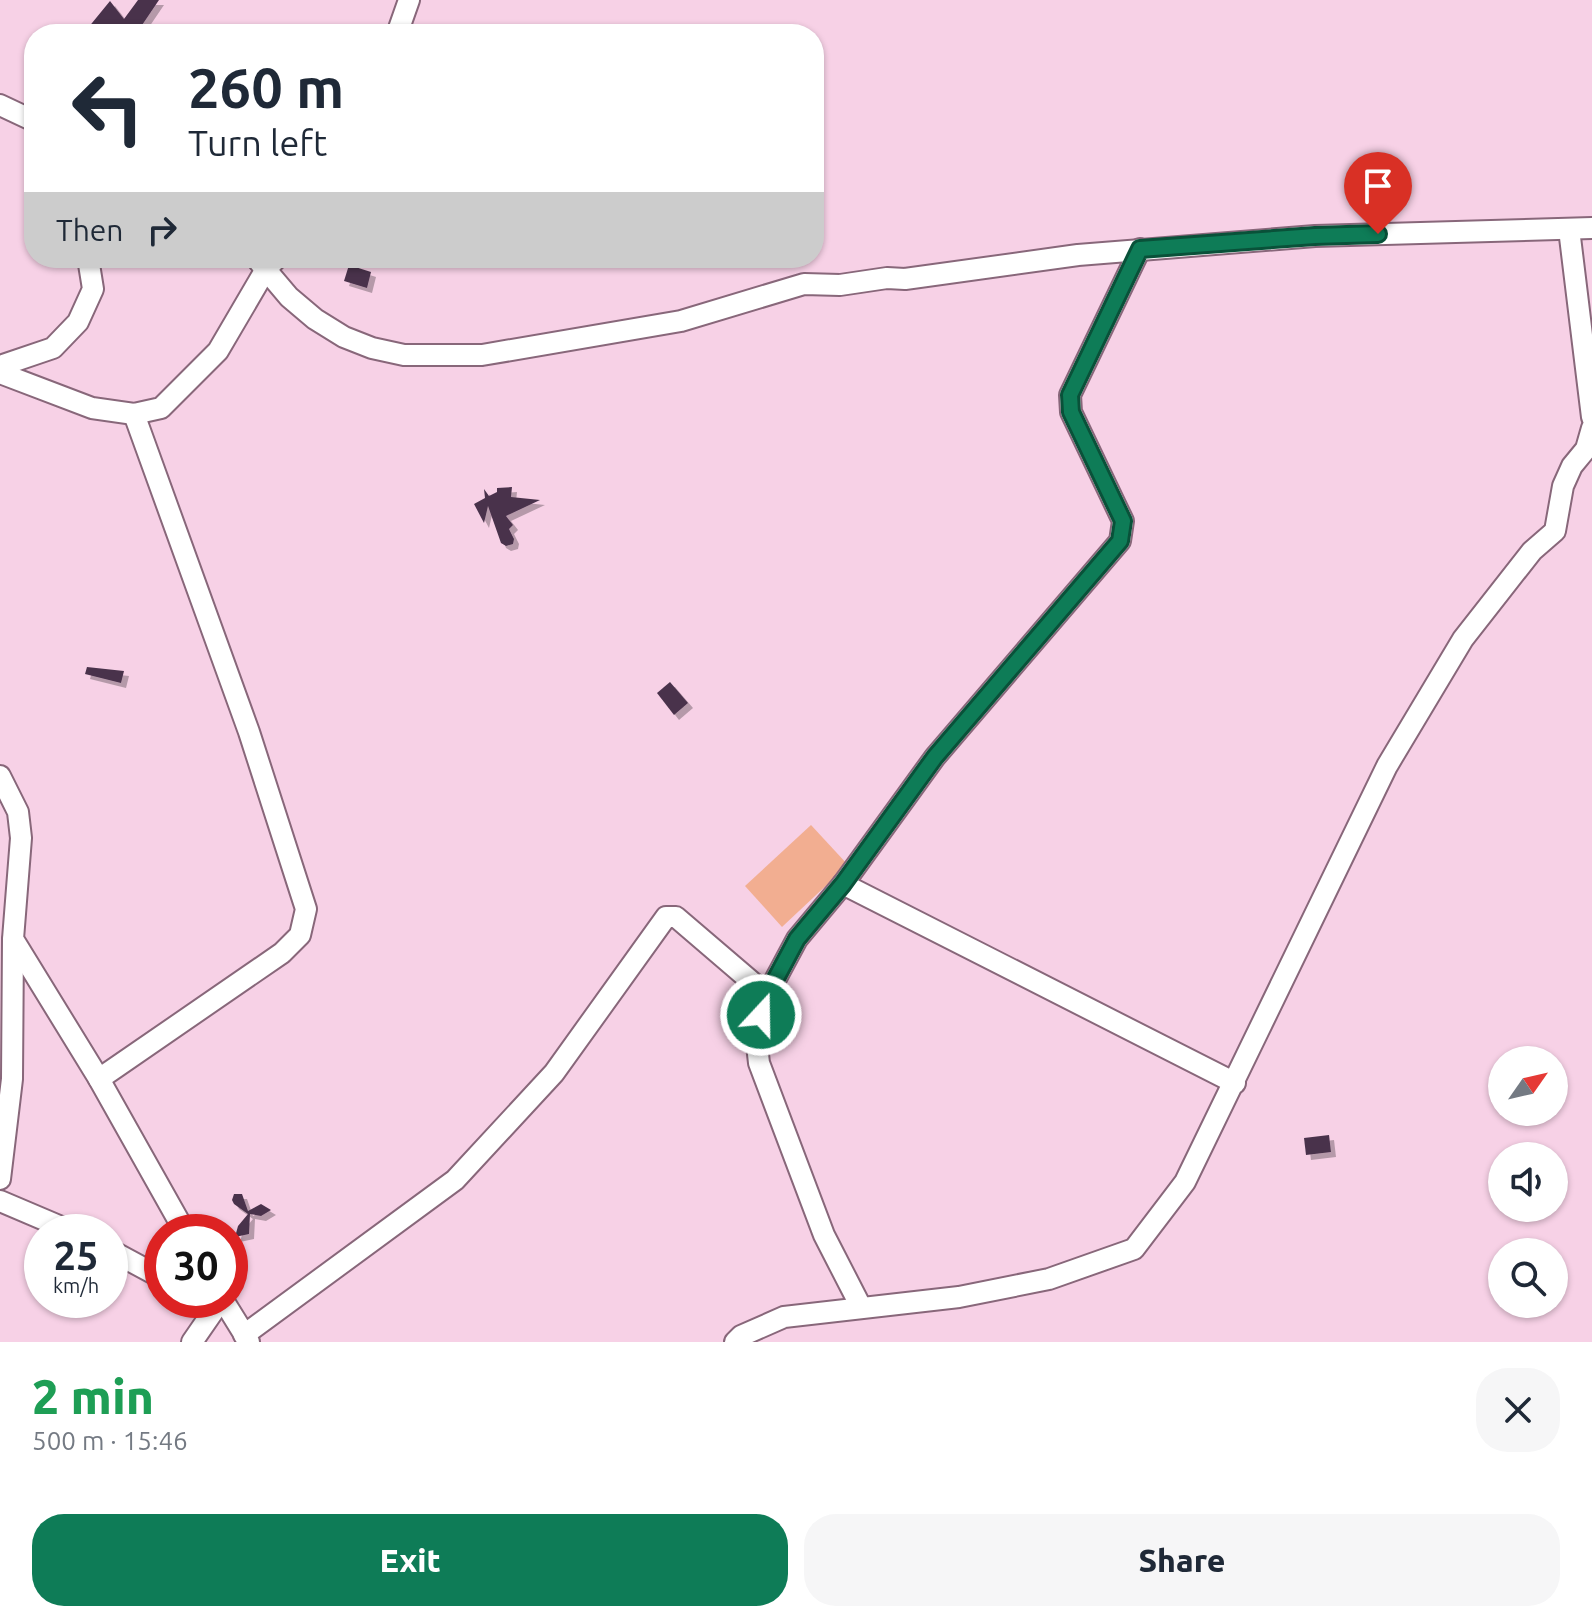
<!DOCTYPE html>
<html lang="en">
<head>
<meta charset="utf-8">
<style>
  body { margin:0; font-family:Ubuntu,sans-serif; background:#f6f6f7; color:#1f2937; height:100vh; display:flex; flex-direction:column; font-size:30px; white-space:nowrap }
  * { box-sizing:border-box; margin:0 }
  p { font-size:26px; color:#747a83 }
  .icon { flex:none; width:44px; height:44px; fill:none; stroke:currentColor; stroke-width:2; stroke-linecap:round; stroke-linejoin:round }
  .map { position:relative; height:1342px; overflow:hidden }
  .sheet { display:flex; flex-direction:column; background:#fff; flex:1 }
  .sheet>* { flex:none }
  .banner { position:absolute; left:24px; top:24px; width:800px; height:244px; border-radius:32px; box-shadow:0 2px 6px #0004; background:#fff; color:#1f2937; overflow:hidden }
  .needle { width:52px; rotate:56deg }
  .controls { position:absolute; left:1488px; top:1046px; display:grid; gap:16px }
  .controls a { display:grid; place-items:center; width:80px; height:80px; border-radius:50%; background:#fff; box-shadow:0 2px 6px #0004; font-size:40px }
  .speed { position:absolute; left:24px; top:1214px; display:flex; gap:16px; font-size:40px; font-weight:700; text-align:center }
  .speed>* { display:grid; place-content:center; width:104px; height:104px; border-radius:50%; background:#fff; box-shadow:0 2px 6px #0004; line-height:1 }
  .speed small { font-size:20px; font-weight:400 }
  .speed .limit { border:12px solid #d22; background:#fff; color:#111 }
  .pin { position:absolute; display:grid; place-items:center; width:68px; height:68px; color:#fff; margin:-82px -34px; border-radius:50% 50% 50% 0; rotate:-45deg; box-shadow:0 0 8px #0007 }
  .pin .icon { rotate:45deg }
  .me { position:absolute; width:88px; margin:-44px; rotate:21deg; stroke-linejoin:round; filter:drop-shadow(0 0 6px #0008) }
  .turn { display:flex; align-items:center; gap:28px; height:168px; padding:0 32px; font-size:36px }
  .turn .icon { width:104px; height:104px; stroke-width:2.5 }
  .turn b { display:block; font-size:56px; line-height:68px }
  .then { display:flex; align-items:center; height:76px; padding:0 32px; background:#0003; gap:16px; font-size:30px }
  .round { display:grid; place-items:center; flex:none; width:84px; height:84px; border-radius:32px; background:#f6f6f7 }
  .head { display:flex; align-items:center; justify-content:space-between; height:136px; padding:0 32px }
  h1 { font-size:48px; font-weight:800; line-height:60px; color:#1e9e55 }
  .primary-button { display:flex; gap:16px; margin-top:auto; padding:16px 32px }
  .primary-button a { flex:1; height:92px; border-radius:32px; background:#0e7c57; color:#fff; font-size:32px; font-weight:800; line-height:92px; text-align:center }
  .primary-button a+a { background:#f6f6f7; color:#1f2937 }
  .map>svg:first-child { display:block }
  .pitch { fill:#f2ae91 }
  .building { fill:#4a334c; filter:url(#shadow) }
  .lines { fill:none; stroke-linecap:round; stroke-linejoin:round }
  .minor-casing { stroke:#88677a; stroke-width:24 }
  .minor { stroke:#fff; stroke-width:20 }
  .route-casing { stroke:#095139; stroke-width:20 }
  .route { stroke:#0e7c57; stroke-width:14 }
</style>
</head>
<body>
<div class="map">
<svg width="1592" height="1342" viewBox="0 0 1592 1342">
  <defs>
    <filter id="shadow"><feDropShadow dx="5" dy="5" stdDeviation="0" flood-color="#0004"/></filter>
  </defs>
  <rect width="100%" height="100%" fill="#f7d1e6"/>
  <polygon class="pitch" points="811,825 848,865 782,927 745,886"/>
  <g class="building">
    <polygon points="138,0 159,0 136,34 83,34 110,1 124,19"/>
    <polygon points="349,265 371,272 367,288 344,281"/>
    <polygon points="512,487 511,497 540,500 506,516 513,525 509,529 514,539 513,544 506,546 501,543 488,506 484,523 474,504 485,498 484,489 489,496 497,492 497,488"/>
    <polygon points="87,667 124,671 121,683 85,674"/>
    <polygon points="670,682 688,703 674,715 657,693"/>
    <polygon points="1329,1135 1331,1152 1306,1155 1304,1138"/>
    <polygon points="234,1194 242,1194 248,1211 261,1204 271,1210 261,1216 250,1214 249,1234 235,1237 238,1226 248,1214 234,1204 232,1200"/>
  </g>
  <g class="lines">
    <g class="minor-casing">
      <g id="minor">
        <polyline points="397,34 409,0"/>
        <polyline points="0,105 34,121"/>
        <polyline points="1569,229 1592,417"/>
        <polyline points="256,258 289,297 315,319 344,337 372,348 404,355 482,355 681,321 804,284 840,285 887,278 905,279 1078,255 1315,236 1592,228"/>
        <polyline points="0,366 53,348 78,322 93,289 88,258"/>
        <polyline points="0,373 92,408 134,414 161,408 218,351 266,269 277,258"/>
        <polyline points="0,776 18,812 21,838 13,939 99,1079 185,1232"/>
        <polyline points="843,884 1235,1083"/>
        <polyline points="99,1079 282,953 300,935 306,909 249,732 134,414"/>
        <polyline points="0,1179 12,1079 13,940"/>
        <polyline points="0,1201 73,1232"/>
        <polyline points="110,1250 162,1278"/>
        <polyline points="223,1300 249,1342"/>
        <polyline points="861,1307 824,1235 759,1063 756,1036 767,995 797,939 843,884 935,757 1120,541 1123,521 1071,412 1070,395 1140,249"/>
        <polyline points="244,1335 455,1180 554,1073 666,917 676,917 767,995"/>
        <polyline points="192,1342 221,1300"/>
        <polyline points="735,1342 741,1336 784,1317 959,1297 1049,1279 1134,1249 1185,1182 1387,766 1463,639 1532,551 1555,531 1563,486 1572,466 1586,449 1592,428"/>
      </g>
    </g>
    <use href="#minor" class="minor"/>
  </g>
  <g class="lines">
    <g class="route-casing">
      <polyline id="route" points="761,1015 767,995 797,939 843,884 935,757 1120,541 1123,521 1071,412 1070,395 1140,249 1315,236 1378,234"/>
    </g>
    <use href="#route" class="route"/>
  </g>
</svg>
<div class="controls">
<a><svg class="needle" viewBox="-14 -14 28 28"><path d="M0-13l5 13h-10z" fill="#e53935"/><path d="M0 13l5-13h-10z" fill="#747a83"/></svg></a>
<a><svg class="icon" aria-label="sound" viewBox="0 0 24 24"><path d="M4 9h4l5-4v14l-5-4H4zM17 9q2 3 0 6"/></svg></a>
<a><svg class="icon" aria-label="search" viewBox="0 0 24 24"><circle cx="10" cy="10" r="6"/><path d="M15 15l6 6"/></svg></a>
</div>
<div class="speed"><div>25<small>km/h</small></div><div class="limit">30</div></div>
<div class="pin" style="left:1378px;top:234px;background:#d93025"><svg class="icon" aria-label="arrive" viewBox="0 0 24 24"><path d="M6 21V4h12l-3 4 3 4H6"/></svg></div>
<svg class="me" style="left:761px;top:1015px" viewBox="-20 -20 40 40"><circle r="17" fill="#0e7c57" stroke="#fff" stroke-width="3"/><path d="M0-11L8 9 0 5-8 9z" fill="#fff"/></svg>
<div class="banner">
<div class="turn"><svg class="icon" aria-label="left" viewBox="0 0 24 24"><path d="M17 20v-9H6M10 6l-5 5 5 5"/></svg><div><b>260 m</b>Turn left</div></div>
<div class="then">Then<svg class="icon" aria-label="right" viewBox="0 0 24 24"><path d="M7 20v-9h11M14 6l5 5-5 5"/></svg></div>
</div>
</div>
<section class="sheet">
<div class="head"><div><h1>2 min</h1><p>500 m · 15:46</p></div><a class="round"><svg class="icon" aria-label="close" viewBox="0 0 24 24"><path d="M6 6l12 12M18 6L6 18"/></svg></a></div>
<div class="primary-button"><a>Exit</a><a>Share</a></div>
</section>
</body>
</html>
